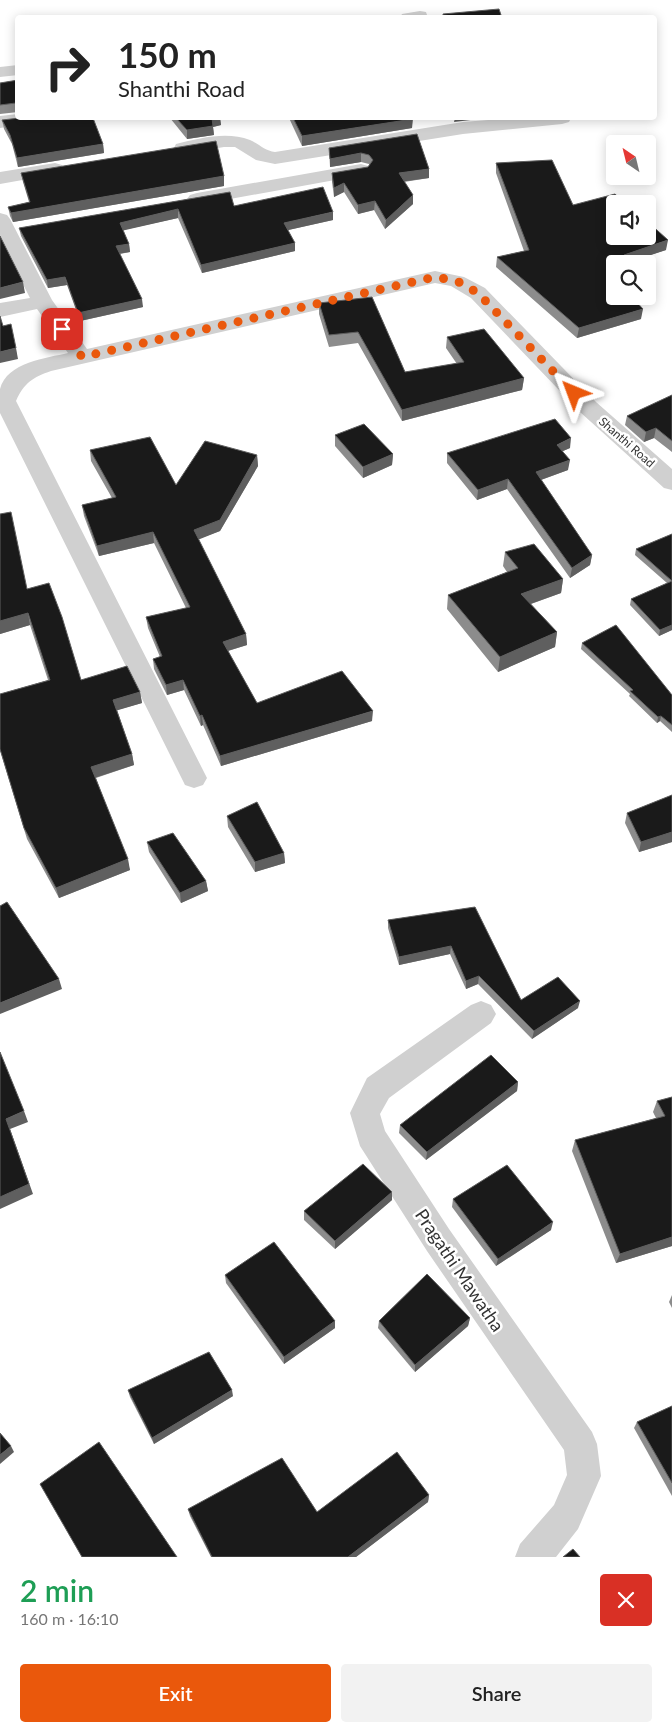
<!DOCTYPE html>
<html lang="en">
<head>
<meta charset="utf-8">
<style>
  body { margin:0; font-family:Lato,sans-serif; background:#f2f2f2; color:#222; height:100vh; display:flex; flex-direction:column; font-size:19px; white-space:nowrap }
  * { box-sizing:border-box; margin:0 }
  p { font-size:16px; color:#767676 }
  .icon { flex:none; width:28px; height:28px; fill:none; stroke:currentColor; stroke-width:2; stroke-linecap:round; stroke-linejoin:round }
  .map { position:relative; height:1557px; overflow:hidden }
  .panel { display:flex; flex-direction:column; background:#fff; flex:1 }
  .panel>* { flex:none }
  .hud { position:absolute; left:15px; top:15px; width:642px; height:105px; border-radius:5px; box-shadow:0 2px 12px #0003; background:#fff; color:#222; overflow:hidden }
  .needle { width:32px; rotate:325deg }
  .tools { position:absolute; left:606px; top:135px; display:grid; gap:10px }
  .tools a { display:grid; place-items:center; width:50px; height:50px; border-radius:5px; background:#fff; box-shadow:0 2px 12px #0003; font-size:25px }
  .pin { position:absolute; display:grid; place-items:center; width:42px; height:42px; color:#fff; margin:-21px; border-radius:10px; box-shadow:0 2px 8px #0006 }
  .me { position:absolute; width:55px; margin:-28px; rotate:316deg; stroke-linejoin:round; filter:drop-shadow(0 0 4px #0008) }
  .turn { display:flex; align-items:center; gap:18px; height:105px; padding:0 20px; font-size:22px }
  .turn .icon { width:65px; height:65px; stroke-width:2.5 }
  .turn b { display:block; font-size:35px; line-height:42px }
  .round { display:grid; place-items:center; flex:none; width:52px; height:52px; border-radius:5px; background:#f2f2f2 }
  .overview { display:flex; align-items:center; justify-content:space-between; height:85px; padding:0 20px }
  h1 { font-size:30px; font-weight:600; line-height:38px; color:#1e9e55 }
  .button { display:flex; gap:10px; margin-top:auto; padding:10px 20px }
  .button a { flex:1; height:58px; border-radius:5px; background:#ea580c; color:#fff; font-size:20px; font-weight:600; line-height:58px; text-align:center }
  .button a+a { background:#f2f2f2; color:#222 }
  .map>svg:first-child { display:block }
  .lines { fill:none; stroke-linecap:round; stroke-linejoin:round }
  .minor { fill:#d0d0d0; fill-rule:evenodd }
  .wall { fill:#8c8c8c }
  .shaded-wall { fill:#5f5f5f }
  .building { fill:#1a1a1a; stroke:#5f5f5f }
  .route { stroke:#ea580c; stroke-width:9; stroke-dasharray:0 16.2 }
  .labels { text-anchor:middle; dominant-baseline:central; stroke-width:5; stroke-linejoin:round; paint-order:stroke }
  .far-street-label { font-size:12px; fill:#333; stroke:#fff }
  .near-street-label { font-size:18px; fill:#333; stroke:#fff }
</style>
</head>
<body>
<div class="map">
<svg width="672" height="1557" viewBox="0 0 672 1557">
  <rect width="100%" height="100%" fill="#fff"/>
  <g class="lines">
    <g class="minor">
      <polygon points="420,11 426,12 428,18 400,18 402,14"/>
      <polygon points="18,65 18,75 0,77 0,67"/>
      <polygon points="18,114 18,118 41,118 39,122 0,128 0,116"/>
      <path d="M512 118H571L569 122 562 124 463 134 275 164 256 160 235 147H224L183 154 176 152 174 148 176 144C200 138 227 131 250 140 259 144 265 151 275 152L463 122Z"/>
      <polygon points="55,163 62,165 65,169 62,173 0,184 0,172"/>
      <polygon points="361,164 368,166 371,170 368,174 197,205 190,203 187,199 190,195 197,193"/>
      <path d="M0 213 7 215 10 219 52 300 87 349 435 271 464 277 485 288 596 402 672 469V490L664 488 580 412 471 298 451 286 435 283 51 371C33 377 24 383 16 401L207 778 203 785 194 788 185 785 0 413C0 406 0 396 0 389 7 362 47 358 68 353L37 309 0 317V303L30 298 0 239Z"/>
      <polygon points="481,1001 491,1005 496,1014 491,1023 389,1098 380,1114 385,1131 449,1229 592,1432 597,1444 601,1476 578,1529 556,1557 515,1557 520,1544 554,1505 567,1475 564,1450 427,1251 360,1146 350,1113 367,1078 471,1005"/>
    </g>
  </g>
  <g class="wall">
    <polygon points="18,80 18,112 0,114 0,83"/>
    <polygon points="170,118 220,118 221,125 213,127 214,135 187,139"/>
    <polygon points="289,118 412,118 412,128 302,146"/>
    <polygon points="2,120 103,144 104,153 18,167 12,144 4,129"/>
    <polygon points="417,134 429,169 429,178 404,182 413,195 413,204 385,229 374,210 358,214 344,192 334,197 332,182 332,173 368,167 369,165 369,164 361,162 330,167 329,148"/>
    <polygon points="496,163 573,205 666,250 631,261 615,296 641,319 577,338 496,267 497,257 524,251 496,173"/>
    <polygon points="21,173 224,176 224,186 13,222 10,216 8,207 29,202 23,182"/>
    <polygon points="230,192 234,206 333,220 288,230 295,251 202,273 178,218 123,230 129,244 130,252 120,254 143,307 80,321 67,285 48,288 21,236 19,228"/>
    <polygon points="372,297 405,372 457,364 446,348 447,337 524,378 522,390 402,421 358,343 329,347 319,314 319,303"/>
    <polygon points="672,395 672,452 654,438 644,442 625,425 627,416"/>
    <polygon points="335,435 393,454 392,465 363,478 335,446"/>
    <polygon points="570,448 563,451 568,470 541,480 592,555 590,565 570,578 507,489 477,500 447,463 447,453"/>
    <polygon points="90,450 176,485 257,455 258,466 220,531 198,539 246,634 247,645 228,651 257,703 372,721 221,766 203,725 201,726 184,690 167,695 154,669 153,659 160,657 148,628 146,617 186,608 154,543 99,556 84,516 82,505 112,498 91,461"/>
    <polygon points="0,514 27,589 81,680 140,692 142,703 117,710 132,754 134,765 96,778 130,870 59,898 27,839 0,750 0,694 48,680 30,625 0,634"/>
    <polygon points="672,534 672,630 659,636 630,605 631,599 667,583 635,555 636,549"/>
    <polygon points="505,552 563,579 561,593 531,604 557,632 555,647 498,672 447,609 448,595 507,572 503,566"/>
    <polygon points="582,643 672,695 672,732 660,721 657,723 629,696 630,694 581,649"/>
    <polygon points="672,795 672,842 639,852 625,823 627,813"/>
    <polygon points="227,816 284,853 285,863 255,872 228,827"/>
    <polygon points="147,842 206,881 208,891 181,903 149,852"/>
    <polygon points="475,907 521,1000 578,1008 532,1039 478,984 466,989 450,954 399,965 388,928 388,920"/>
    <polygon points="518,1082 517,1091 426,1160 399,1133 400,1125"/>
    <polygon points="672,1097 672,1246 616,1263 572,1151 575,1140 656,1118 653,1112 657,1101"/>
    <polygon points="392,1192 392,1200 335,1249 304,1220 304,1211"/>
    <polygon points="453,1199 551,1230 496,1266 452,1207"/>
    <polygon points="225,1275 335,1321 335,1328 284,1364 226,1283"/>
    <polygon points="672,1295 672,1308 669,1302"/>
    <polygon points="470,1318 468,1326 415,1372 378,1328 379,1321"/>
    <polygon points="128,1390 233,1396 154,1444 130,1397"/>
    <polygon points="672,1406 672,1496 634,1428 637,1422"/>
    <polygon points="429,1495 428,1502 356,1557 211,1557 190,1516 188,1509 317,1512"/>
  </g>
  <g class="shaded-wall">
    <polygon points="212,118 220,118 221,125 213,127 214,135 187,139 187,130"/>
    <polygon points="455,118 487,118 454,122"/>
    <polygon points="413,119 412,128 302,146 302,136"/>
    <polygon points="103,144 104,153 18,167 17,158"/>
    <polygon points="361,153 361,162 330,167 330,159"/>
    <polygon points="429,169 429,178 399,182 399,173"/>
    <polygon points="224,176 224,186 13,222 11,213"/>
    <polygon points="344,183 344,192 334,197 334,188"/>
    <polygon points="413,195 413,204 385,229 386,220"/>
    <polygon points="375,201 374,210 358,214 358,205"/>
    <polygon points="178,209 178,218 121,231 120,223"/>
    <polygon points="333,212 333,220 284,231 284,223"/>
    <polygon points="668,240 666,250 624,264 624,255"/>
    <polygon points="295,243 295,251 202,273 201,265"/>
    <polygon points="129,244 130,252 117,254 116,246"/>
    <polygon points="65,277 67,285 48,288 47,280"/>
    <polygon points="23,282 25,293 0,299 0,288"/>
    <polygon points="142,299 143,307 80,321 78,313"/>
    <polygon points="643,309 641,319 577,338 579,328"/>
    <polygon points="16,348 18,359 0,363 0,352"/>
    <polygon points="524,378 522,390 402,421 402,410"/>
    <polygon points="656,428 654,438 644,442 646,432"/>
    <polygon points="571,438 570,448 556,454 557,445"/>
    <polygon points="393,454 392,465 363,478 363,467"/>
    <polygon points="257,455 258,466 220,531 195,541 194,530"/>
    <polygon points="570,460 568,470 535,482 536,472"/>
    <polygon points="508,479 507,489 477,500 478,490"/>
    <polygon points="153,532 154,543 99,556 97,546"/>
    <polygon points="592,555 590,565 570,578 572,568"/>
    <polygon points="563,579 561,593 519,608 521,594"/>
    <polygon points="28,613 30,625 0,634 0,621"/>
    <polygon points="672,625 672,630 659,636 660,630"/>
    <polygon points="557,632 555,647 498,672 500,657"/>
    <polygon points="246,634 247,645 224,652 223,642"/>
    <polygon points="183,680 184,690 167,695 166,685"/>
    <polygon points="140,692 142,703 115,711 113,700"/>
    <polygon points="373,711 372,721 221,766 220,756"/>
    <polygon points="202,715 203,725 201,726 200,716"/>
    <polygon points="661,716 660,721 657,723 658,717"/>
    <polygon points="132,754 134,765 94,778 91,767"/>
    <polygon points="672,832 672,842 639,852 641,842"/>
    <polygon points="284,853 285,863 255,872 255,862"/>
    <polygon points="128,859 130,870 59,898 56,888"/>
    <polygon points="206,881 208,891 181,903 180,893"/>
    <polygon points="451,946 450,954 399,965 399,957"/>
    <polygon points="479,976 478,984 466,989 466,981"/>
    <polygon points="59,979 62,989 0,1014 0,1003"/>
    <polygon points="580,1001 578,1008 532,1039 534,1031"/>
    <polygon points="518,1082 517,1091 426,1160 427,1152"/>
    <polygon points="24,1111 28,1122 10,1129 33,1194 0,1209 0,1197 6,1119"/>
    <polygon points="392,1192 392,1200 335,1249 335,1241"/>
    <polygon points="553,1222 551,1230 496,1266 498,1259"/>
    <polygon points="672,1237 672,1246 616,1263 620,1254"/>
    <polygon points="470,1318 468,1326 415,1372 415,1365"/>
    <polygon points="335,1321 335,1328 284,1364 284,1357"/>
    <polygon points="232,1390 233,1396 154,1444 152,1438"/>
    <polygon points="11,1446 14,1452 0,1464 0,1455"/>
    <polygon points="429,1495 428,1502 356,1557 348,1557"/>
  </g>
  <g class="building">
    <polygon points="499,9 502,18 443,18 443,14"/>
    <polygon points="18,80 18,105 16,103 0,105 0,83"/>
    <polygon points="20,118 93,118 103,144 17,158 10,135 2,120"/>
    <polygon points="176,118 215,118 212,118 213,126 187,130"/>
    <polygon points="293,118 412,118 413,119 302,136"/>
    <polygon points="417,134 429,169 399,173 413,195 386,220 375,201 358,205 344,183 334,188 332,173 368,167 373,160 369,155 361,153 330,159 329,148"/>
    <polygon points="216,141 224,176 11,213 8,207 30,202 21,173"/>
    <polygon points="552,160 573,205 615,194 626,204 615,204 615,236 648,236 648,222 668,240 624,255 634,264 615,264 615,296 631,296 643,309 579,328 497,257 529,250 496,163"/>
    <polygon points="323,187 333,212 284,223 295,243 201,265 178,209 120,223 129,244 116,246 142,299 78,313 65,277 47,280 19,228 230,192 234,206"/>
    <polygon points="0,236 23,282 0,288"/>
    <polygon points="372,297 405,372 464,362 447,337 484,329 524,378 402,410 358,332 329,335 319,303"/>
    <polygon points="0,316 3,326 11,324 16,348 0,352"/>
    <polygon points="672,395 672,441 656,428 646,432 627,416"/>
    <polygon points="555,419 571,438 557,445 570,460 536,472 592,555 572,568 508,479 478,490 447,453"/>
    <polygon points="364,424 393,454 363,467 335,435"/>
    <polygon points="150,437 176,485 205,441 257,455 220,520 194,530 246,634 223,642 257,703 342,671 373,711 220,756 202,715 200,716 183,680 166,685 153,659 162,656 146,617 190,607 153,532 97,546 82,505 116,497 90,450"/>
    <polygon points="11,512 27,589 49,583 62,617 81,680 127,666 140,692 113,700 132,754 91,767 128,859 56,888 24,828 0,749 0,694 50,680 28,613 0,621 0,514"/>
    <polygon points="672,534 672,625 660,630 631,599 672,581 636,549"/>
    <polygon points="534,544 563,579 521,594 557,632 500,657 448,595 518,568 505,552"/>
    <polygon points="616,625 672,695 672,725 661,716 658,717 630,691 633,690 582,643"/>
    <polygon points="672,795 672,832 641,842 627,813"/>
    <polygon points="257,802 284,853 255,862 227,816"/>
    <polygon points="173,833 206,881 180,893 147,842"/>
    <polygon points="7,902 59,979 0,1003 0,906"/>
    <polygon points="475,907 521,1000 558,977 580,1001 534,1031 479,976 466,981 451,946 399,957 388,920"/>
    <polygon points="0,1052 24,1111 6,1119 29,1184 0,1197"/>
    <polygon points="491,1055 518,1082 427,1152 400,1125"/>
    <polygon points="672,1097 672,1237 620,1254 575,1140 665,1116 657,1101"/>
    <polygon points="363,1164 392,1192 335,1241 304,1211"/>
    <polygon points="507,1165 553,1222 498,1259 453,1199"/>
    <polygon points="274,1242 335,1321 284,1357 225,1275"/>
    <polygon points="427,1274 470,1318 415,1365 379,1321"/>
    <polygon points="209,1352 232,1390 152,1438 128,1390"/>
    <polygon points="672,1406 672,1483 637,1422"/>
    <polygon points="0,1433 11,1446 0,1455"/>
    <polygon points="99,1442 177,1557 82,1557 40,1484"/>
    <polygon points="397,1452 429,1495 348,1557 212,1557 188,1509 282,1458 317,1512"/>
    <polygon points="573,1549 580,1557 563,1557"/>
  </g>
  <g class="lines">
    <polyline class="route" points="62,329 82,357 435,277 457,281 478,293 574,393"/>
  </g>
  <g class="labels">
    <g class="far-street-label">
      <text transform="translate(627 442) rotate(41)">Shanthi Road</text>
    </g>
    <g class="near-street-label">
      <text transform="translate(460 1270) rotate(56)">Pragathi Mawatha</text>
    </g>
  </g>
</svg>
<div class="tools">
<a><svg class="needle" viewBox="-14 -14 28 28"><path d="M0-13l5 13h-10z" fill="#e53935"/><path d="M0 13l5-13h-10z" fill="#767676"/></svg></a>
<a><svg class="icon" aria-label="sound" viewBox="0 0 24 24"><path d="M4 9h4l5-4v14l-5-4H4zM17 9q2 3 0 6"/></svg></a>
<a><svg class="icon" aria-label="search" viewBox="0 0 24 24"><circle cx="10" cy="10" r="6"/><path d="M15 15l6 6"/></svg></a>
</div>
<div class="pin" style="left:62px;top:329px;background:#d93025"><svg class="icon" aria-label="arrive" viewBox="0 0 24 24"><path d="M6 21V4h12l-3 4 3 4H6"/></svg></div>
<svg class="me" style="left:574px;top:393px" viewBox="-20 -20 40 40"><path d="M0-17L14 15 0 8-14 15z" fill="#ea580c" stroke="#fff" stroke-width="4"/></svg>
<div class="hud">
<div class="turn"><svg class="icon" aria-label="right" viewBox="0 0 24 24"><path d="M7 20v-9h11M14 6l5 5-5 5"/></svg><div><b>150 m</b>Shanthi Road</div></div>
</div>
</div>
<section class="panel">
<div class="overview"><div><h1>2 min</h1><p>160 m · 16:10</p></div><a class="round" style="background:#d93025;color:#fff"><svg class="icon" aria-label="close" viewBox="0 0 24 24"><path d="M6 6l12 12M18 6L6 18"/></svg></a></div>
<div class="button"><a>Exit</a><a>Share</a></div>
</section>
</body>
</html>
